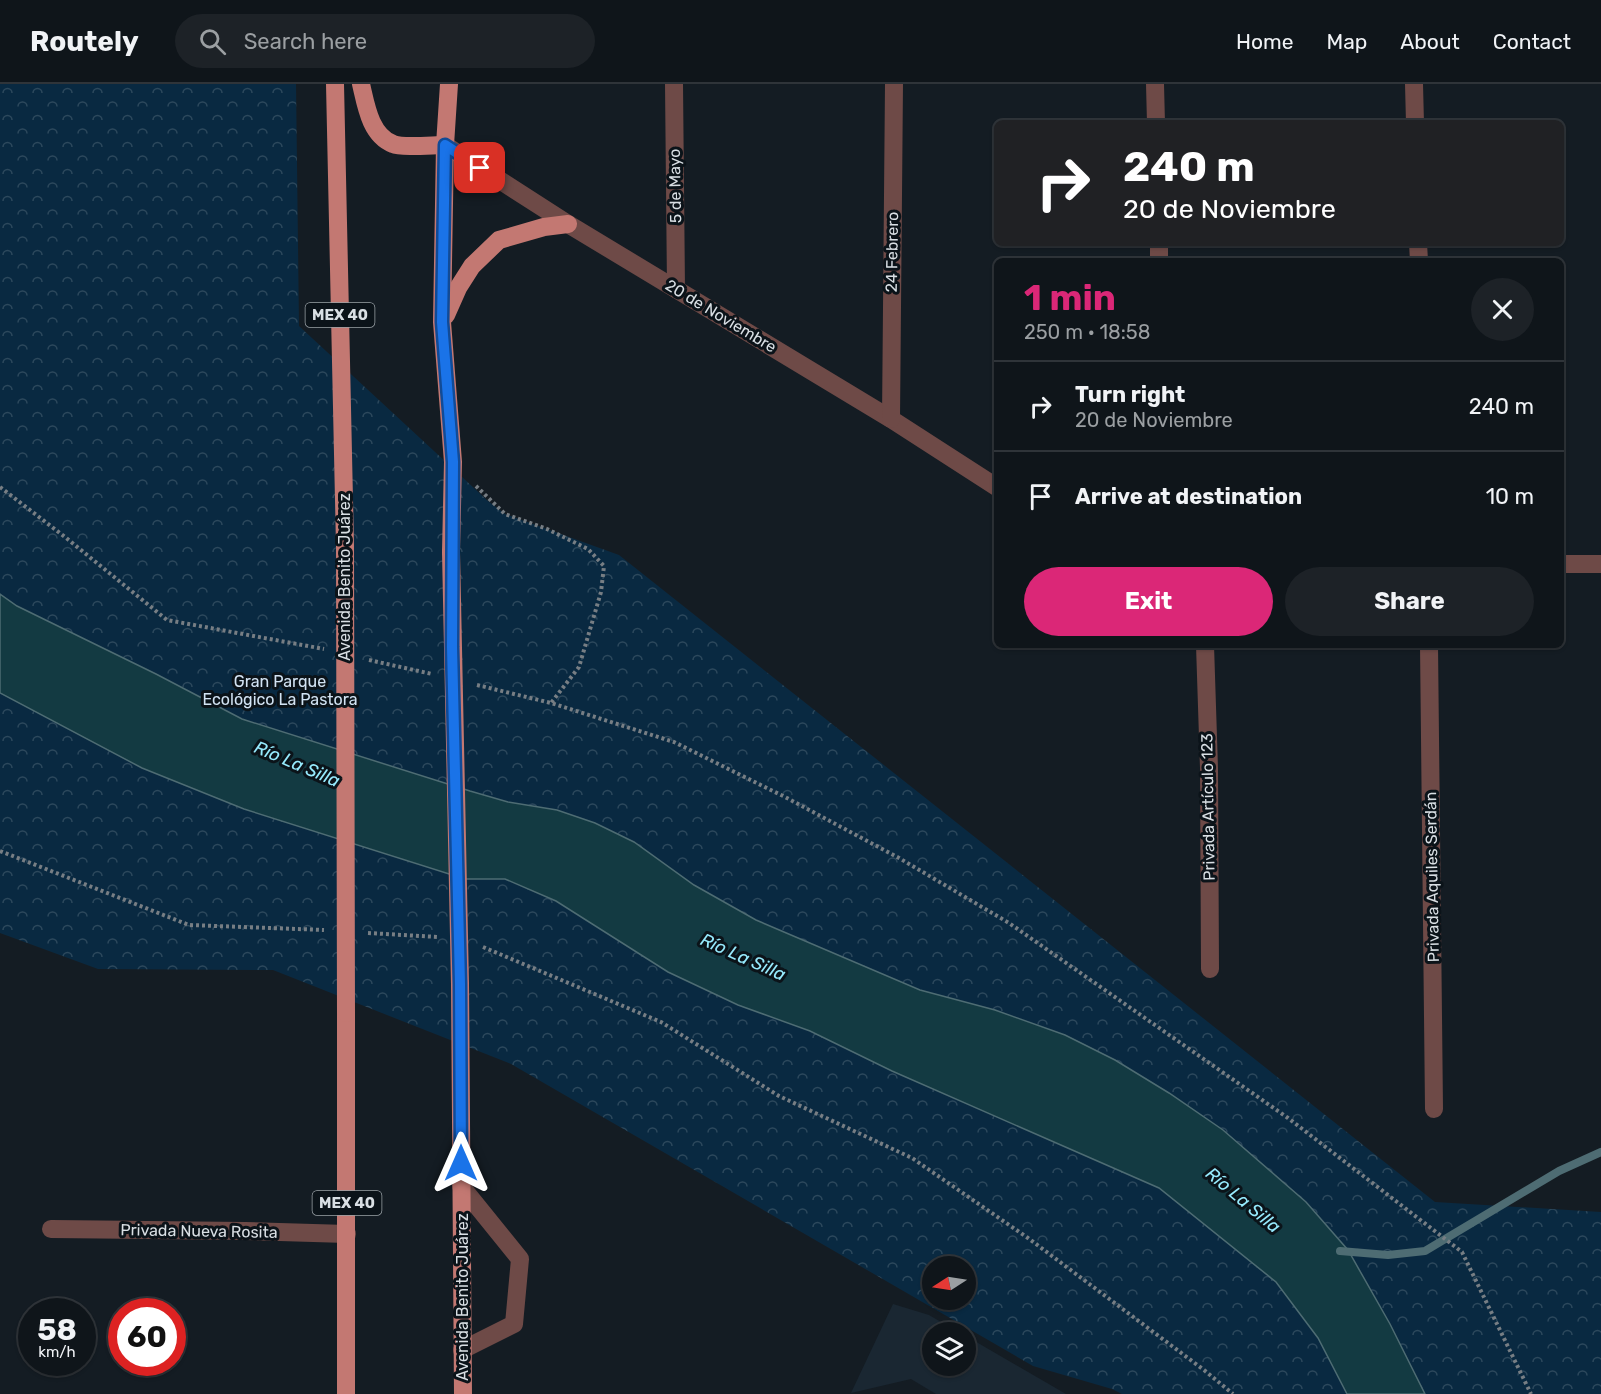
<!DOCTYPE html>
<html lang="en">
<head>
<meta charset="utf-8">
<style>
  body { margin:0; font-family:Rubik,sans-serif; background:#1d2227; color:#f1f3f6; height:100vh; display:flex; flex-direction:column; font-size:22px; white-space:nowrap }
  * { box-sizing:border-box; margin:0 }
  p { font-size:20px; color:#9b9fa2 }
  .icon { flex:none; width:33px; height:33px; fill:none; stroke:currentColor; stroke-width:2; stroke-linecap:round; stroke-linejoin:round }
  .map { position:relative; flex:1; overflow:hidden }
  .details { position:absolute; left:994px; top:174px; width:570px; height:390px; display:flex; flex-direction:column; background:#0f151a; border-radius:9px; box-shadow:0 2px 4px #0004,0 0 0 2px #2f3439 }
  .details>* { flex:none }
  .top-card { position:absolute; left:994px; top:36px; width:570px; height:126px; border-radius:9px; box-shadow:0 2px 4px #0004,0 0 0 2px #2f3439; background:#202124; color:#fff; overflow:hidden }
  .needle { width:39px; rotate:258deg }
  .controls { position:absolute; left:922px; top:1172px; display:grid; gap:12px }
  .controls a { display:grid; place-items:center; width:54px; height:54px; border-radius:50%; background:#0f151a; box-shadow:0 2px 4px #0004,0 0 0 2px #2f3439; font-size:30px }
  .speed { position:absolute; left:18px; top:1214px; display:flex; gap:12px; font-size:30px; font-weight:700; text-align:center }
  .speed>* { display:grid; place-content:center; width:78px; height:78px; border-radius:50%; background:#0f151a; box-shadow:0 2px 4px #0004,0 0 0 2px #2f3439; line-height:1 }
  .speed small { font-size:15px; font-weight:400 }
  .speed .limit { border:9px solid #d22; background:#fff; color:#111 }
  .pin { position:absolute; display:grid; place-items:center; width:51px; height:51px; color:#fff; margin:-26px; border-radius:12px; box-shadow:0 3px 9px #0006 }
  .me { position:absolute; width:66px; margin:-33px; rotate:0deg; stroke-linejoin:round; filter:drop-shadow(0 0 4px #0008) }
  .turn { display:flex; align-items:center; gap:21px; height:126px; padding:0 30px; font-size:27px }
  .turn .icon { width:78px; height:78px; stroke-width:2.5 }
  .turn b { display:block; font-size:42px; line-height:51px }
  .round { display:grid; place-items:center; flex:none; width:63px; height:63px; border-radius:32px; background:#1d2227 }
  .overview { display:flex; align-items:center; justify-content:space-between; height:102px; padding:0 30px }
  h1 { font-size:36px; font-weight:700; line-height:45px; color:#db2777 }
  .action { display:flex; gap:12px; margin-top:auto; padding:12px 30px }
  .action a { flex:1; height:69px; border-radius:36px; background:#db2777; color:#fff; font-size:24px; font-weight:700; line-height:69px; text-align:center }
  .action a+a { background:#1d2227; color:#f1f3f6 }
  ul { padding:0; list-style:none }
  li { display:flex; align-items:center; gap:18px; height:90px; padding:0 30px; border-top:2px solid #2f3439 }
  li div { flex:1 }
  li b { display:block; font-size:22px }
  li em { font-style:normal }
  header { display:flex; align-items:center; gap:36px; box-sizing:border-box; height:84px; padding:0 30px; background:#0f151a; border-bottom:2px solid #2f3439 }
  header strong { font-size:28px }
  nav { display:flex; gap:33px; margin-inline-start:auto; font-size:21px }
  .search { width:420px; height:54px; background:#1d2227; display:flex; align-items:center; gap:15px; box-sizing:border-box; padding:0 21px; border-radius:33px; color:#9b9fa2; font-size:22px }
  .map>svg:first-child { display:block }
  .built { fill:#1a2732 }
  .park { fill:url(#park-crowns); fill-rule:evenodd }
  .water { fill:#133a42; stroke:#4e6c73; stroke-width:1.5 }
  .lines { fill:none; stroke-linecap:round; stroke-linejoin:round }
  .stream { stroke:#4e6c73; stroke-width:8 }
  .path { stroke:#777e84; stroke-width:4; stroke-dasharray:3 3; stroke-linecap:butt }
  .minor { stroke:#6e4a47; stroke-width:18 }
  .major { stroke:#c37872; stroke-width:18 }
  .major-bridge { stroke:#c37872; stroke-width:18 }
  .route-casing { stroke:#114b97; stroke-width:15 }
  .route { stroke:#1a73e8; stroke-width:10 }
  .labels { text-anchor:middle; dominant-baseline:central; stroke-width:6; stroke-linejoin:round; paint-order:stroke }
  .shield { fill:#0b1319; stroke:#9ba2a7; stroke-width:1.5 }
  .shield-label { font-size:15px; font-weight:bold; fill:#d9dfe4 }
  .street-label { font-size:16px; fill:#d9dfe4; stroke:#0b1319 }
  .park-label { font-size:16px; fill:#d2e3f3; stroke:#0b1319 }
  .water-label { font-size:18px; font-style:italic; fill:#96eafd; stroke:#0b1319 }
</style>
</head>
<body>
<header>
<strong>Routely</strong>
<div class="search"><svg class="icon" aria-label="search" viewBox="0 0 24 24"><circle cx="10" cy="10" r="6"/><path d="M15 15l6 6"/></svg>Search here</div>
<nav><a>Home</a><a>Map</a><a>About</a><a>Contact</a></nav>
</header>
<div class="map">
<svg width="1601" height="1310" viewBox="0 0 1601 1310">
  <defs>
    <pattern id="park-crowns" width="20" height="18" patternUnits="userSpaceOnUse" patternTransform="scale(1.5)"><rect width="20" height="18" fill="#092941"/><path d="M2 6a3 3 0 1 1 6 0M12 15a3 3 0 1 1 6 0" fill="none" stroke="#2c485c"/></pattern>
  </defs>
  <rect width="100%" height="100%" fill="#141c23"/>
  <polygon class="built" points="893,1220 929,1231 958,1248 933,1248 933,1281 966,1281 966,1252 1066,1310 936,1310 911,1295 851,1309"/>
  <path class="park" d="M0 0H296L299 242 488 417 505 430 619 471 1435 1118 1601 1128V1310H1122L1112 1305 1033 1282 511 980 273 886 98 885 0 849ZM933 1182H966V1215H933Z"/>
  <polygon class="water" points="0,510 17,522 156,590 242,635 470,707 508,718 557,726 595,739 634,758 694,801 756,836 920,906 995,926 1065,951 1115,976 1169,1009 1223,1046 1306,1118 1348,1166 1390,1240 1425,1310 1347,1310 1318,1254 1276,1198 1159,1104 892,987 810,947 738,921 668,888 556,817 505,795 465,795 244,725 142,684 0,609"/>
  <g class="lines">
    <polyline class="stream" points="1340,1167 1388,1171 1425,1167 1559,1087 1601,1068"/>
    <g class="path">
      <polyline points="476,402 505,430 547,445 588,465 604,482 601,508 579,583 551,619"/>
      <polyline points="0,403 65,453 167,536 324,565"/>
      <polyline points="369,576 432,590"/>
      <polyline points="477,601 551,619 674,658 785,713 899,774 1009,839 1288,1034 1462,1168 1531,1310"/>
      <polyline points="0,767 189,841 324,846"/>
      <polyline points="368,849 438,853"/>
      <polyline points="483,863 661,938 779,1012 912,1074 1028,1154 1204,1286 1233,1310"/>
    </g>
    <g class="minor">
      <polyline points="674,0 676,205"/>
      <polyline points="1155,0 1156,39"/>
      <polyline points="1414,0 1415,39"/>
      <polyline points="445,61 568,140 891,335 998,404"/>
      <polyline points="1159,159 1159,177"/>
      <polyline points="1418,159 1419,177"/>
      <polyline points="891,335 894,0"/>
      <polyline points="1562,480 1601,480"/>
      <polyline points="1205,561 1209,684 1210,885"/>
      <polyline points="1429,561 1434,1025"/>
      <polyline points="461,1102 520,1175 514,1240 462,1266"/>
      <polyline points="51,1145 245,1147 347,1150"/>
    </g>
    <g class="major">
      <polyline points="335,0 345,462"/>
      <path d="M361 0C366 21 370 51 393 60 402 64 433 61 445 61"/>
      <polyline points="449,0 445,61 442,238 453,378 451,468"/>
      <polyline points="446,231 458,204 472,182 499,156 544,143 568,140"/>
      <polyline points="460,900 463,1310"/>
      <polyline points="346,1310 346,929"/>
    </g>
    <g class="major-bridge">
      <polyline points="345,462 346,929"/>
      <polyline points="451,468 460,900"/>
    </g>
  </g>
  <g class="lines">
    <g class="route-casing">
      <polyline id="route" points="461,1079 460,900 452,563 453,378 442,238 445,61 480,84"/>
    </g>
    <use href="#route" class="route"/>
  </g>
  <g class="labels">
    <g class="shield">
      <rect x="305.5" y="219" width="69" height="24" rx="4.5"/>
      <rect x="312.5" y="1107" width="69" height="24" rx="4.5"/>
    </g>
    <g class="shield-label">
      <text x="340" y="231">MEX 40</text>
      <text x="347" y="1119">MEX 40</text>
    </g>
    <g class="street-label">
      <text transform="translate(675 102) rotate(-91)">5 de Mayo</text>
      <text transform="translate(892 168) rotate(-89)">24 Febrero</text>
      <text transform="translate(721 232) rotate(31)">20 de Noviembre</text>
      <text transform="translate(344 493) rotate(-90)">Avenida Benito Juárez</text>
      <text transform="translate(1208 723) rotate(-91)">Privada Artículo 123</text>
      <text transform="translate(1432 793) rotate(-91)">Privada Aquiles Serdán</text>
      <text transform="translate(199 1147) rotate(1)">Privada Nueva Rosita</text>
      <text transform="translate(462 1213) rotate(-90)">Avenida Benito Juárez</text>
    </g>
    <g class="park-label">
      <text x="280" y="597">Gran Parque<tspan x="280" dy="18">Ecológico La Pastora</tspan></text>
    </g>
    <g class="water-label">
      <text transform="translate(297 680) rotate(23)">Río La Silla</text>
      <text transform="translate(743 873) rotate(24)">Río La Silla</text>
      <text transform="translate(1243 1116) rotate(40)">Río La Silla</text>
    </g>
  </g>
</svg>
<div class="controls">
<a><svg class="needle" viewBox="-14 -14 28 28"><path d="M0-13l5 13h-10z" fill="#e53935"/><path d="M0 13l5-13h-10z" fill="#9b9fa2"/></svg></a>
<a><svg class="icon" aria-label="layers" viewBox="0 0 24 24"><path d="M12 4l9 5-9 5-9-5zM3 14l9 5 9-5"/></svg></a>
</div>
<div class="speed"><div>58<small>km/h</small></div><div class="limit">60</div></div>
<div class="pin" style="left:480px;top:84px;background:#d93025"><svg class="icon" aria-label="arrive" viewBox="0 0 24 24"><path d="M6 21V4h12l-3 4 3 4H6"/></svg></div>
<svg class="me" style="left:461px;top:1079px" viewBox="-20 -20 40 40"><path d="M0-17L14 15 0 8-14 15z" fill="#1a73e8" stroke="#fff" stroke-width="4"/></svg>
<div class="top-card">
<div class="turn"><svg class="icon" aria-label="right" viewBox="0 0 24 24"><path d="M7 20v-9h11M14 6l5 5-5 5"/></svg><div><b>240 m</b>20 de Noviembre</div></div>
</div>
<section class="details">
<div class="overview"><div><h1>1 min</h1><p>250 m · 18:58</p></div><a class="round"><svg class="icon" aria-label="close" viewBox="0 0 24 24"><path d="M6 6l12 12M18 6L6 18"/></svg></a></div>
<ul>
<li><svg class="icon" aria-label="right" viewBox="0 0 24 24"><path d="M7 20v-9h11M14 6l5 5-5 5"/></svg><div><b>Turn right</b><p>20 de Noviembre</p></div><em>240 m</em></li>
<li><svg class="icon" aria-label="arrive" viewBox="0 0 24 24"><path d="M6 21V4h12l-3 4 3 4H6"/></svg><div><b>Arrive at destination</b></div><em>10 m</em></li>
</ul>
<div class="action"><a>Exit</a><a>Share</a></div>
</section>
</div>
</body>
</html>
